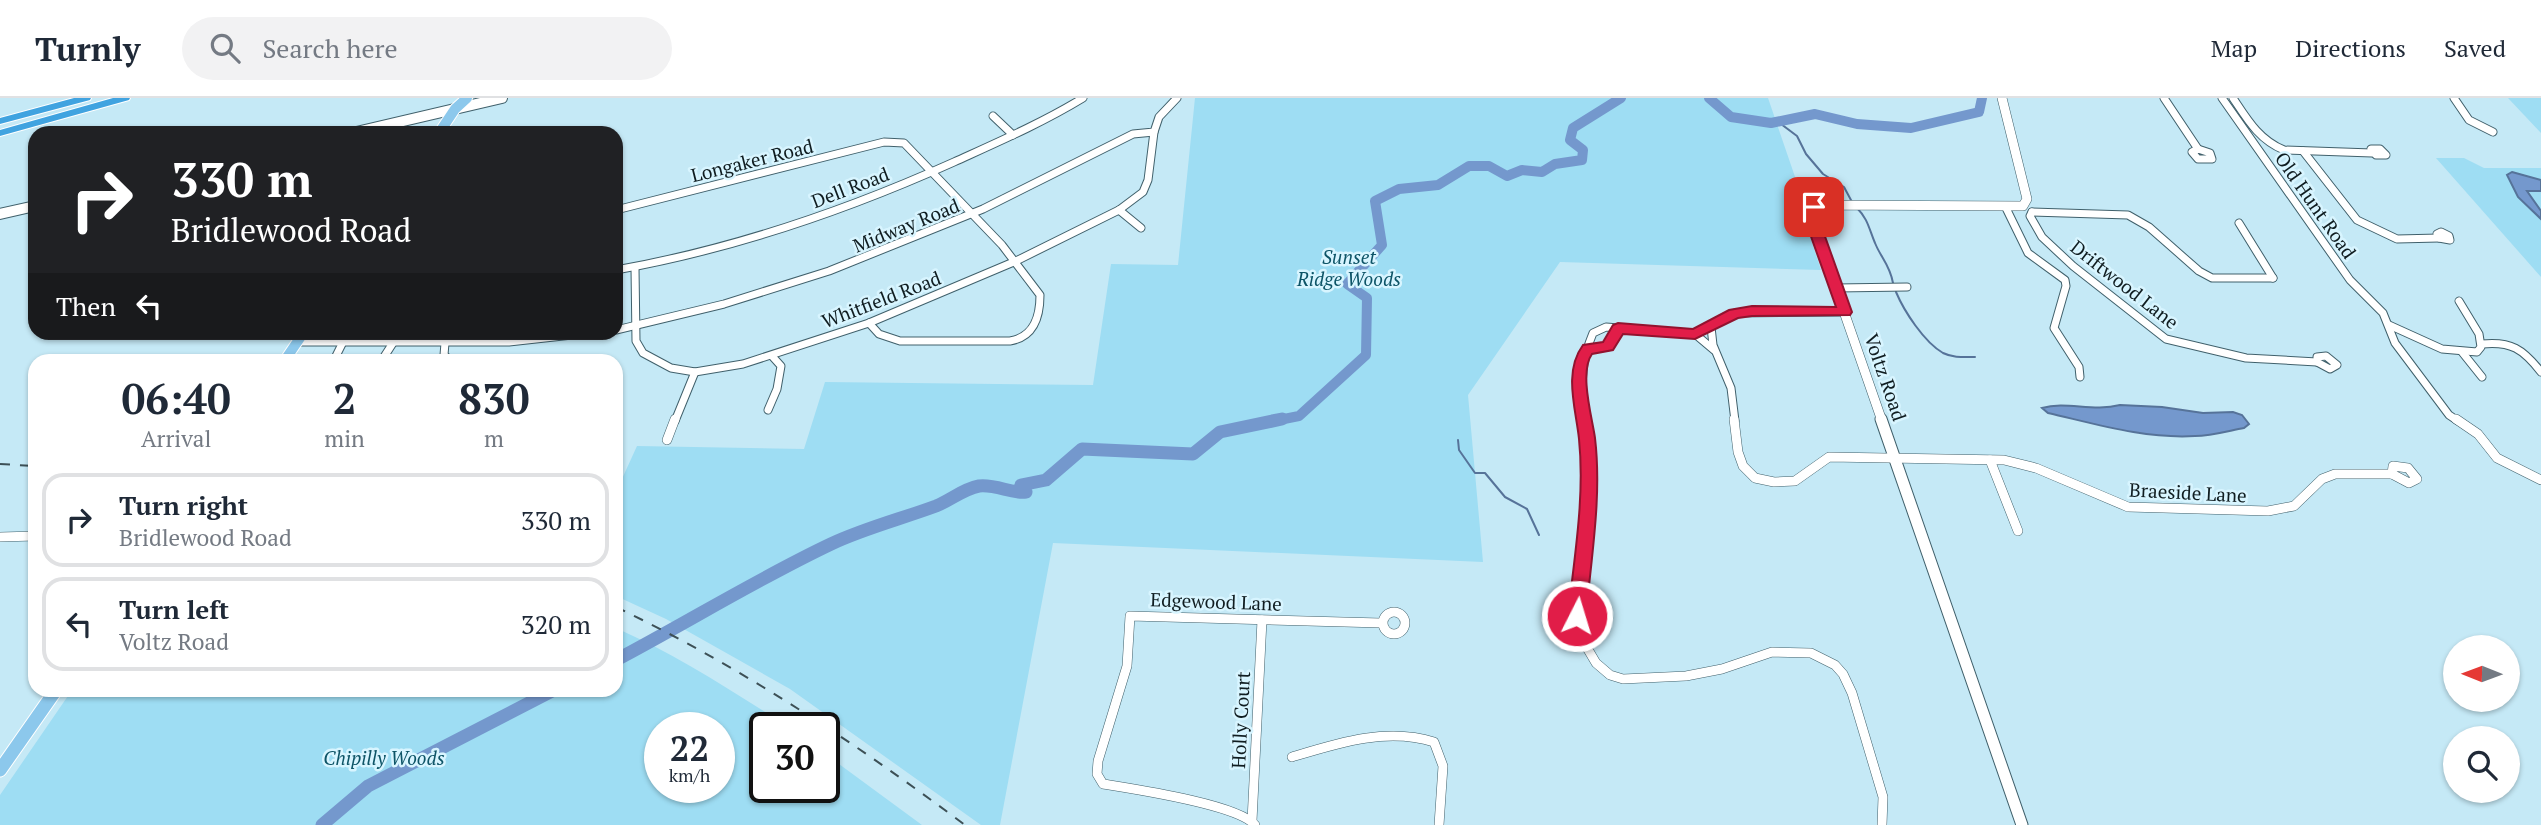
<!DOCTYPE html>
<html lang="en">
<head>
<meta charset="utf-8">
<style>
  body { margin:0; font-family:"PT Serif",serif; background:#f2f2f3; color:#1f2937; height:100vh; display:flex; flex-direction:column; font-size:26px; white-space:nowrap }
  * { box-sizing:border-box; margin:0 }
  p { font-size:23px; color:#747a83 }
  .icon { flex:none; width:38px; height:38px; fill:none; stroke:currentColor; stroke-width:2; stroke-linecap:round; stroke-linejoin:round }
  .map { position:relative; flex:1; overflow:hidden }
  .details { position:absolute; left:28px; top:256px; width:595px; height:343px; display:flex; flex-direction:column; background:#fff; border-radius:21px; box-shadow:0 2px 5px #0004 }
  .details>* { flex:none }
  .banner { position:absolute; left:28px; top:28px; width:595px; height:214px; border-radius:21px; box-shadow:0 2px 5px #0004; background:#202124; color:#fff; overflow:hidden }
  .needle { width:46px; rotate:271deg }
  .fabs { position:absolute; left:2443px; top:537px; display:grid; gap:14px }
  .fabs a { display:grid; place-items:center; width:77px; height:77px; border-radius:50%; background:#fff; box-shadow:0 2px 5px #0004; font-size:35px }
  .speed { position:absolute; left:644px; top:614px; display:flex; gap:14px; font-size:35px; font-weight:700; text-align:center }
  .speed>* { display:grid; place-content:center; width:91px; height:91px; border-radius:50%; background:#fff; box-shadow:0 2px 5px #0004; line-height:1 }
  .speed small { font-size:18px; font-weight:400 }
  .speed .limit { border:4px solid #111; border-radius:10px; background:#fff; color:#111 }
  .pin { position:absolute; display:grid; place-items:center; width:60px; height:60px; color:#fff; margin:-30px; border-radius:14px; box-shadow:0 4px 10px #0006 }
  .me { position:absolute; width:77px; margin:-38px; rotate:5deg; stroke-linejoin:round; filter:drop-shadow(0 0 5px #0008) }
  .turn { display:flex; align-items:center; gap:24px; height:147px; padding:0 28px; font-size:32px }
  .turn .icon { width:91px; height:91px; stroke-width:2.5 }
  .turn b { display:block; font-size:49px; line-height:60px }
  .then { display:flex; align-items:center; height:66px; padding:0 28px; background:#0003; gap:14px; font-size:26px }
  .eta { display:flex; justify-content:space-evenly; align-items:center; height:119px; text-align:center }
  .eta b { font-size:42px; font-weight:700; line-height:49px }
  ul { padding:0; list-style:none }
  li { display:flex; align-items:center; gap:21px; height:94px; margin:0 14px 10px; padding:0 14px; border:4px solid #e0e1e3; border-radius:21px }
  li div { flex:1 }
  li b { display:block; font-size:26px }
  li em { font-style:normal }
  header { display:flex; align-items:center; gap:42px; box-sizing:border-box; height:98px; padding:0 35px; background:#fff; border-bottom:2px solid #e0e1e3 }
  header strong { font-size:33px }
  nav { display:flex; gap:38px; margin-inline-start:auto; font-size:24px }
  .search { width:490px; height:63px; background:#f2f2f3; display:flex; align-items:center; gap:18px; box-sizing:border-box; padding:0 24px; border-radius:38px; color:#747a83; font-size:26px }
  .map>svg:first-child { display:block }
  .green { fill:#9eddf3; fill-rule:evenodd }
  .water { fill:#7498cd; stroke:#567399; stroke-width:2 }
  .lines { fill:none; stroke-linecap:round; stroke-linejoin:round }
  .stream { stroke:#567399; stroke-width:2 }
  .river-far1 { stroke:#7498cd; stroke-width:10 }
  .river { stroke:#7498cd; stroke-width:13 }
  .minor-far1-casing { stroke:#40606b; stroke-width:9 }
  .minor-casing { stroke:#40606b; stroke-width:10 }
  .tertiary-far1-casing { stroke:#40606b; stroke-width:10 }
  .tertiary-casing { stroke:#40606b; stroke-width:13 }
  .secondary-casing { stroke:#40606b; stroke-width:12 }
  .primary-far1-casing { stroke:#fff; stroke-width:12 }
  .primary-casing { stroke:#fff; stroke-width:15 }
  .motorway-casing { stroke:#fff; stroke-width:2 }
  .minor-far1 { stroke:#fff; stroke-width:7 }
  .minor { stroke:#fff; stroke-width:9 }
  .tertiary-far1 { stroke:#fff; stroke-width:9 }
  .tertiary { stroke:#fff; stroke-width:11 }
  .secondary { stroke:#fff; stroke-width:10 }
  .primary-far1 { stroke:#8cc8ec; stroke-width:10 }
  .primary { stroke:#8cc8ec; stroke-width:13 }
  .motorway { fill:#40a3e0; fill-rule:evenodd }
  .rail { stroke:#3d5056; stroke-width:2; stroke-dasharray:10 10; stroke-linecap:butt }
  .route { fill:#e11d48; stroke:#92132f; stroke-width:2 }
  .labels { text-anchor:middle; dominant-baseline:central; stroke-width:5; stroke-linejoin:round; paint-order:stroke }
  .street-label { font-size:19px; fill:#101d21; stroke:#d8f5ff }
  .park-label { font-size:19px; font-style:italic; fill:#0d5467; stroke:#d8f5ff }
</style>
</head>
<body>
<header>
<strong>Turnly</strong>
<div class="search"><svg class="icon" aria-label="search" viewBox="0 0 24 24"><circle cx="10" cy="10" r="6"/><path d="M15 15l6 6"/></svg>Search here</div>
<nav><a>Map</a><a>Directions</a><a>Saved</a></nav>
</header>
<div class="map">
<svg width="2541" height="727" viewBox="0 0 2541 727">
  <rect width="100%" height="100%" fill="#c5e9f6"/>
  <g class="green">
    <polygon points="1195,0 1768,0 1804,105 1799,105 1821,172 1560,164 1468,297 1483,464 1053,445 1000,727 981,727 790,591 666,521 616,498 616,394 637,348 804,351 825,284 1093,287 1111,166 1178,167"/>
    <polygon points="2508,0 2541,0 2541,35"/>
    <polygon points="2436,60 2464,60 2484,70 2541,70 2541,179"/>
    <path d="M616 530C677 557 734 594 790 630H765V690H824V655L922 727H0V697L72 592H616ZM719 630V690H660V630Z"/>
  </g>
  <g class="water">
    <polygon points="2512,74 2541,82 2541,93 2527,93 2541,113 2541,121 2518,99 2507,77"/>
    <path d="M2120 307 2162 309 2203 315 2233 314 2242 317 2249 326 2244 330C2228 333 2211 338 2195 338 2145 341 2096 326 2048 315L2042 310C2066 303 2093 314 2120 307Z"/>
  </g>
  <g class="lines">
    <g class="stream">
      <polyline points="1777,23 1797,38 1806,56 1823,76 1844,89 1852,104"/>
      <path d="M1857 110C1868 121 1869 131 1875 145 1881 160 1890 167 1893 185"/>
      <path d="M1896 194C1904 213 1924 244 1943 255 1953 260 1964 259 1975 259"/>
      <polyline points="1458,342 1459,352 1475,375 1485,375 1505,399 1527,411 1539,437"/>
    </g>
    <g class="river-far1">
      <polyline points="1709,0 1731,19 1771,25 1815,16 1857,26 1911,30 1979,14 1982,0"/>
      <polyline points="1274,323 1299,318 1366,257 1367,200 1347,186 1382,147 1375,103 1399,91 1438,87 1469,68 1489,68 1507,78 1522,72 1542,74 1555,66 1582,62 1583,52 1570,42 1573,30 1621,0"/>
    </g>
    <g class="river">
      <path d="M616 562C688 524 757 481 831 446 865 430 901 421 936 408 951 402 963 391 979 388 996 386 1012 396 1026 394L1021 387 1046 382 1082 351 1193 356 1220 334 1282 321"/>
      <polyline points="322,727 368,688 554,592"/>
    </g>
    <g class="minor-far1-casing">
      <g id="minor-far1">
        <polyline points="2164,0 2198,51"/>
        <polyline points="2222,0 2350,182 2383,215 2395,245 2449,317 2458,323"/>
        <path d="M2233 0C2247 21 2259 42 2284 52L2372 55"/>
        <polyline points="2454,0 2469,22 2493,34"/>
        <polyline points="993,18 1013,37"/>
        <polygon points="2198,51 2210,55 2212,61 2198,61 2192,54"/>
        <polygon points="2371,51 2380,51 2386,57 2376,57"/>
        <polyline points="2303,53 2357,122 2397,141 2439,140"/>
        <polyline points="2006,110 2028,155 2065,182 2066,188 2054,230 2079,269 2080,279"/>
        <path d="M616 112 884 44 904 45 1002 147 1040 197C1040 219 1034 239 1010 243H900L879 236 869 225"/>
        <polyline points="1119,112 1141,130"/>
        <polyline points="2032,114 2030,118 2042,139 2073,168 2166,241 2246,260 2317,264"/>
        <polyline points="2032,114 2128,117 2149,129 2199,173 2212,180 2273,180"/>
        <polyline points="2239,125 2273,180"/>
        <polygon points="2441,134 2449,138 2450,142 2439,140 2437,136"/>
        <polyline points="635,170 636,243 643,255 671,270 695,274 743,266 869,225 1016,163 1119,112 1143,94 1148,82 1154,34"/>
        <path d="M616 172C734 151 845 113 954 64 998 44 1042 25 1083 0"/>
        <polyline points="1836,190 1907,189"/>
        <polyline points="2389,227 2442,251 2477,254 2481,249 2479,236 2459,203"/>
        <polyline points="1711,229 1713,247 1731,290 1735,323"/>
        <polyline points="616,232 724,206 829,173 983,111 1133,36 1154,34 1159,19 1177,0"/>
        <polyline points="1695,236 1714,252"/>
        <polyline points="298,244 509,244 599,234"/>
        <polyline points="445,245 444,257 450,262"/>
        <path d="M2482 246C2511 243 2523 251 2541 274"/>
        <polyline points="1588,251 1608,249 1618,230"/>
        <polyline points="2462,254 2482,279"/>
        <polygon points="2326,258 2337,267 2330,271 2317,264 2317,259"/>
        <polyline points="334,262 343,244"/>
        <polyline points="382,262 400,234"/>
        <polyline points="768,312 777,291 781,268 772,258"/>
        <polyline points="675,323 695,274"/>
        <path d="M1585 323C1581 291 1580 265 1593 235L1606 229 1695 236 1735 215 1844 214"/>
      </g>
    </g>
    <g class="minor-casing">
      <g id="minor">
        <polyline points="1585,321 1588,397 1577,524 1583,543 1596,565 1610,577 1623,581 1686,578 1722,571 1772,554 1811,555 1835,567 1843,576 1852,595 1883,699 1882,727"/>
        <polyline points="1734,321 1738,354 1743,368 1755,380 1774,384 1795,383 1829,359 2004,362 2036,370 2128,409 2268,413 2294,408 2322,381 2335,376 2392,376"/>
        <polyline points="2456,321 2478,336 2497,360 2541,382"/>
        <polyline points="667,342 675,321"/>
        <polyline points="1990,362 2018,433"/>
        <polygon points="2393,368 2408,370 2417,381 2409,385 2392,376"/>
        <polyline points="0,439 35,438"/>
        <circle cx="1394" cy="525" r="11"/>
        <path d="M1292 659C1338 645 1387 629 1434 644L1443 668 1439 727"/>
        <polyline points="1252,723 1262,522"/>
        <path d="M1255 727C1237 706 1133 691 1103 686L1097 676 1098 663 1127 568 1130 518 1381 525"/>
      </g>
    </g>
    <g class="tertiary-far1-casing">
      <polyline id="tertiary-far1" points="1882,323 1810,116 1814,109 1823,107 2023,108 2027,101 2002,0"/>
    </g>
    <g class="tertiary-casing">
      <polyline id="tertiary" points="1881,321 2022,727"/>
    </g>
    <g class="secondary-casing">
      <g id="secondary">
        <polyline points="352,35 502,0"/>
        <polyline points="0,116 35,108"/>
      </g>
    </g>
    <g class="primary-far1-casing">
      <g id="primary-far1">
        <polyline points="439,35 455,11 467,0"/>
        <polyline points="285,262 304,234"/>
      </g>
    </g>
    <g class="primary-casing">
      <polyline id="primary" points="0,672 56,592"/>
    </g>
    <g class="motorway-casing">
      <g id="motorway">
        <polygon points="74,0 91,0 90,2 0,26 0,20"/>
        <polygon points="113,0 130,0 129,2 0,38 0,32"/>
      </g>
    </g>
    <use href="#minor-far1" class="minor-far1"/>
    <use href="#minor" class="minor"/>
    <use href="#tertiary-far1" class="tertiary-far1"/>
    <use href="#tertiary" class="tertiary"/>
    <use href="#secondary" class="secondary"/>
    <use href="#primary-far1" class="primary-far1"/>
    <use href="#primary" class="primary"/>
    <use href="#motorway" class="motorway"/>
    <g class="rail">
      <polyline points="0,366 35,368"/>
      <path d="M616 509C741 569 854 644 965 727"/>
    </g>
  </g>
  <path class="route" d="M1814 105 1821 109 1817 116 1852 214 1850 217 1752 218 1738 220 1695 241 1623 236 1613 252 1592 256C1579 274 1592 319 1595 340 1602 399 1591 460 1586 518L1583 523 1577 526 1571 523 1568 518C1574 460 1585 400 1579 341 1576 311 1563 274 1583 247L1603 244 1613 227 1618 225 1693 231 1729 212 1752 208 1836 209 1803 116 1810 106Z"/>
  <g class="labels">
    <g class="street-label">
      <text transform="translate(752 62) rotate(-14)">Longaker Road</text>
      <text transform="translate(850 89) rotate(-21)">Dell Road</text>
      <text transform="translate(2316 107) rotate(55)">Old Hunt Road</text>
      <text transform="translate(906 127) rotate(-22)">Midway Road</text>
      <text transform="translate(2125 186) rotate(38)">Driftwood Lane</text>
      <text transform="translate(881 201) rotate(-21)">Whitfield Road</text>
      <text transform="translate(1886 279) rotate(71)">Voltz Road</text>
      <text transform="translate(2188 394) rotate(3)">Braeside Lane</text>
      <text transform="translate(1216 503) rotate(2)">Edgewood Lane</text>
      <text transform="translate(1240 622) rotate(-87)">Holly Court</text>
    </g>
    <g class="park-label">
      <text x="1349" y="158">Sunset<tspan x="1349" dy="22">Ridge Woods</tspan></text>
      <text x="384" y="659">Chipilly Woods</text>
    </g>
  </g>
</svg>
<div class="fabs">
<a><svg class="needle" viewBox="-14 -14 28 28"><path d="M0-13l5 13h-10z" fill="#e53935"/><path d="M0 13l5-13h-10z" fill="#747a83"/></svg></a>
<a><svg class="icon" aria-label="search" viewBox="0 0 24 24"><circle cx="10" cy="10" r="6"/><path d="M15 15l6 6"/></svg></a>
</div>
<div class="speed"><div>22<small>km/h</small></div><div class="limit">30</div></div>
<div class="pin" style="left:1814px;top:109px;background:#d93025"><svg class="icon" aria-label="arrive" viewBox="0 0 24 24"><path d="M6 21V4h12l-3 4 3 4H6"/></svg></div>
<svg class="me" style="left:1577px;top:518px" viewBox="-20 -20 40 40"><circle r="17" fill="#e11d48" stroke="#fff" stroke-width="3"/><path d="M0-11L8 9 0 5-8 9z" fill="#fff"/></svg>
<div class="banner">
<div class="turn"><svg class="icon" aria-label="right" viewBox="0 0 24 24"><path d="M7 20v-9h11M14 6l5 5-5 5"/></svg><div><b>330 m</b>Bridlewood Road</div></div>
<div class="then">Then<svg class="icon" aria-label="left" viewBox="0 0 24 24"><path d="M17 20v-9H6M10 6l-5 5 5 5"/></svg></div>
</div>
<section class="details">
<div class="eta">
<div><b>06:40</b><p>Arrival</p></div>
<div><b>2</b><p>min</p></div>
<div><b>830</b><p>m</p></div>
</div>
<ul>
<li><svg class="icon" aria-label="right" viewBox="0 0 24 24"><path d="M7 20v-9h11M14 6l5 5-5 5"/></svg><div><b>Turn right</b><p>Bridlewood Road</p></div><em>330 m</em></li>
<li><svg class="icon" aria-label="left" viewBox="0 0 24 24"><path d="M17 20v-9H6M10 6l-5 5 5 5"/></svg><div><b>Turn left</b><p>Voltz Road</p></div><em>320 m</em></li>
</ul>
</section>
</div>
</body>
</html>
